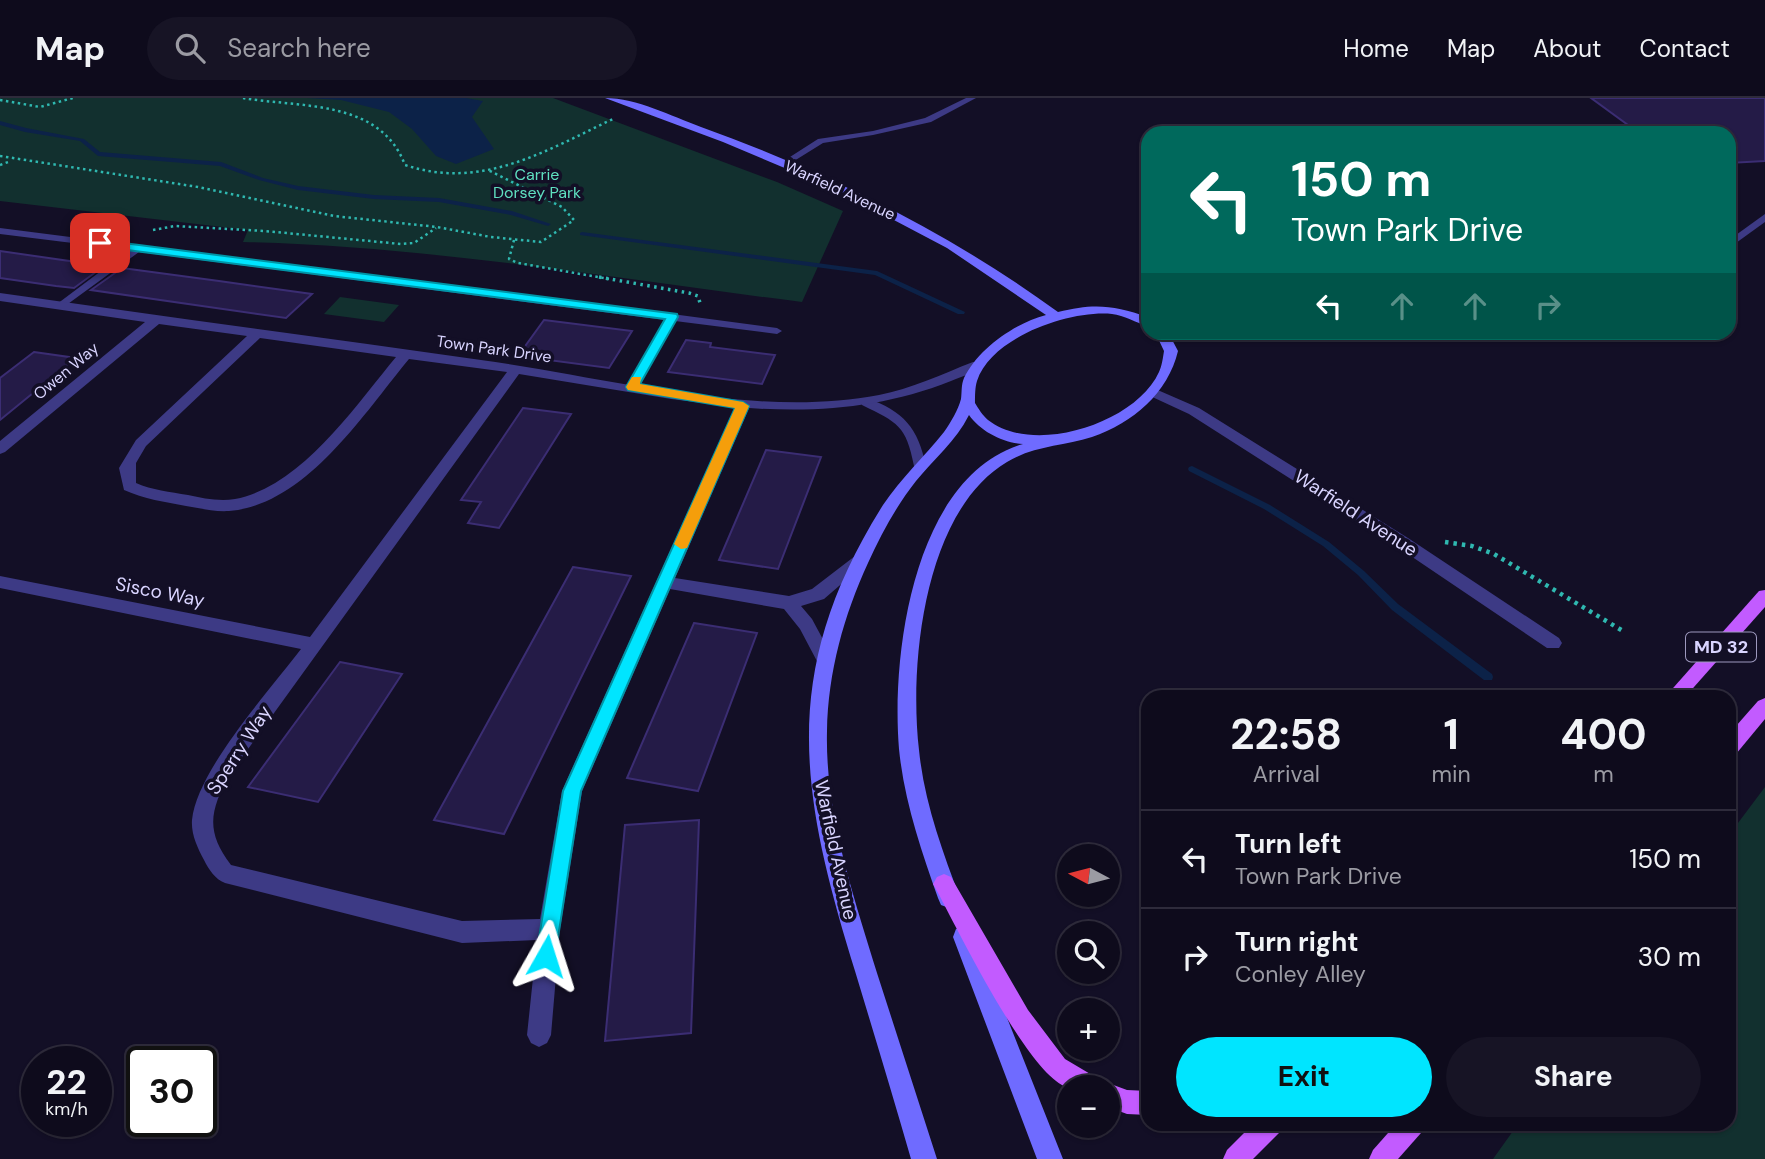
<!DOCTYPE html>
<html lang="en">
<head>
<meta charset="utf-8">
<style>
  body { margin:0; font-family:"DM Sans",sans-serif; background:#171425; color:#f1f3f6; height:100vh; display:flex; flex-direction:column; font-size:26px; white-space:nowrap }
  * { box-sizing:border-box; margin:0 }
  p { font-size:23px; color:#9b9ba3 }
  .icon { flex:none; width:38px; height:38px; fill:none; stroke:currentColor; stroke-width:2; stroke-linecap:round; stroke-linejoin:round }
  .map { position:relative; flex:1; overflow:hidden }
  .side { position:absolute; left:1141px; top:592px; width:595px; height:441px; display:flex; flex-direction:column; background:#0e0b1c; border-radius:21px; box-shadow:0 2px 5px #0004,0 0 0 2px #2e2b3b }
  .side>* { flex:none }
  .top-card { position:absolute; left:1141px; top:28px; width:595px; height:214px; border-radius:21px; box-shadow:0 2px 5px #0004,0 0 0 2px #2e2b3b; background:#00695c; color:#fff; overflow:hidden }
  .needle { width:46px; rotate:277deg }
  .controls { position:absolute; left:1057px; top:746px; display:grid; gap:14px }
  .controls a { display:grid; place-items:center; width:63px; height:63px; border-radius:50%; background:#0e0b1c; box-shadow:0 2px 5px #0004,0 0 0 2px #2e2b3b; font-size:35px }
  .speed { position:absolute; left:21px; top:948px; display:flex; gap:14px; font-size:35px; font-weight:700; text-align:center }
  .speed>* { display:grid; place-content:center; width:91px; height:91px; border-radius:50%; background:#0e0b1c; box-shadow:0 2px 5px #0004,0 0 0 2px #2e2b3b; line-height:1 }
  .speed small { font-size:18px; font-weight:400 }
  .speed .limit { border:4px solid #111; border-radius:10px; background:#fff; color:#111 }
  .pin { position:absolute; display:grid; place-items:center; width:60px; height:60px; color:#fff; margin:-30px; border-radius:14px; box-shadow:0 4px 10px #0006 }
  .me { position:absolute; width:77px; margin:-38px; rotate:6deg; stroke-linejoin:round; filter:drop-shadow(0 0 5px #0008) }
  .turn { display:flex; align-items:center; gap:24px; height:147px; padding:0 35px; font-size:32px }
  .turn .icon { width:91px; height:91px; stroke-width:2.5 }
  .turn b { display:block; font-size:49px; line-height:60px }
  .lanes { display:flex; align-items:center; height:66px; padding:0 35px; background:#0003; justify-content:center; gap:35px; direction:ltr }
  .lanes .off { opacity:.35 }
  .eta { display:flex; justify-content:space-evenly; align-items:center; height:119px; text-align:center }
  .eta b { font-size:42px; font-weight:700; line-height:49px }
  .primary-button { display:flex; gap:14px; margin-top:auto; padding:14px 35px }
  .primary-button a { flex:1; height:80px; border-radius:42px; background:#00e5ff; color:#111; font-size:28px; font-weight:700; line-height:80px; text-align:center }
  .primary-button a+a { background:#171425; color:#f1f3f6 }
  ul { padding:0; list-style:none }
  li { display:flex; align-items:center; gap:21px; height:98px; padding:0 35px; border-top:2px solid #2e2b3b }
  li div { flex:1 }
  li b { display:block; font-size:26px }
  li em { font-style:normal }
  header { display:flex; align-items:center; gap:42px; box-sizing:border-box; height:98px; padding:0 35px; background:#0e0b1c; border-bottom:2px solid #2e2b3b }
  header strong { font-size:33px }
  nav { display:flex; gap:38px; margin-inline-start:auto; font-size:24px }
  .search { width:490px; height:63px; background:#171425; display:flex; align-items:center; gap:18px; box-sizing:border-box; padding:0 24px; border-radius:38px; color:#9b9ba3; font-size:26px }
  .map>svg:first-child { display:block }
  .green { fill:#12302f }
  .water { fill:#0c2248 }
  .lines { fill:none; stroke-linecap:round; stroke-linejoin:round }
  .stream { fill:#0c2248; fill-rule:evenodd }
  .building { fill:#241b47; stroke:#3b2d73; stroke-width:2 }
  .path-far2 { stroke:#2fb8b0; stroke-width:2.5; stroke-dasharray:2.5 3.5; stroke-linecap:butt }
  .path-far1 { stroke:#2fb8b0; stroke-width:3.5; stroke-dasharray:2.5 4.5; stroke-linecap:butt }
  .path { stroke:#2fb8b0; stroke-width:4.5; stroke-dasharray:3.5 5; stroke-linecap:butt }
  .lane { fill:#3d3a85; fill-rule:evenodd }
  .street { fill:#3d3a85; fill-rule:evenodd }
  .secondary { fill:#6f6bff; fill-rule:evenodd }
  .primary { fill:#c25bff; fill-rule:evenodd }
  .route { fill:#00e5ff; stroke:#0095a6; stroke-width:2 }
  .slow { fill:#f59e0b }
  .labels { text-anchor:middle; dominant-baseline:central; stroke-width:7; stroke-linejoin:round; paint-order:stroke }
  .far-park-label { font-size:16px; fill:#5fe0c0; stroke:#130f26 }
  .far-street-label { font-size:16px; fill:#d9d4ff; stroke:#130f26 }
  .shield { fill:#130f26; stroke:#9e99be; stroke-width:2 }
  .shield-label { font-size:18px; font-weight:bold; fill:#d9d4ff }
  .street-label { font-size:19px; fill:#d9d4ff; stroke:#130f26 }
</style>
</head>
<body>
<header>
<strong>Map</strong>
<div class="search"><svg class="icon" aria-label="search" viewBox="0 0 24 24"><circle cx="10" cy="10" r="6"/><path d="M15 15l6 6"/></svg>Search here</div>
<nav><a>Home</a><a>Map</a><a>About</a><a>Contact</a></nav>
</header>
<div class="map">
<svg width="1765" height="1061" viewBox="0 0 1765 1061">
  <rect width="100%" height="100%" fill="#130f26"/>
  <g class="green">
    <path d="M0 0H553L777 84 843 113 802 204C618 181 427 148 243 144L248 132 0 103Z"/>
    <polygon points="340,199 399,207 384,224 324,216"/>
    <polygon points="1765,689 1765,1061 1493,1061 1518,1026 1729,1026 1729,737"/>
  </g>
  <polygon class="water" points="307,0 466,0 483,3 472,19 494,51 456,66 436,58 412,31 389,14 341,2"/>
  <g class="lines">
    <g class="stream">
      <polygon points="0,23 26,30 84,41 100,54 221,64 263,80 298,88 374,97 439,100 512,113 551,126 548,128 511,117 439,104 374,101 298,92 259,82 220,68 98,58 80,43 25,34 0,27"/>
      <polygon points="582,134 877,173 965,214 964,216 958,216 875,177 580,137 580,135"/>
      <polygon points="1192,368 1270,407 1329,444 1364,473 1398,506 1492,576 1493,579 1492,582 1484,582 1392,512 1358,477 1323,448 1264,411 1189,373 1188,371 1189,369"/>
    </g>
  </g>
  <g class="building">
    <polygon points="1591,0 1765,0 1765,63 1729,65 1729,35 1639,35"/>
    <polygon points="0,153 104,168 74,190 56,188 0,180"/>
    <polygon points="122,170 219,183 312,196 286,220 91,192"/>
    <polygon points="544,222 632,233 609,270 518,258"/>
    <polygon points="686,242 711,245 710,249 775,257 762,286 668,274"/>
    <polygon points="34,254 76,260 0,322 0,280"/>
    <polygon points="523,310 571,316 499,430 468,425 481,404 461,402"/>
    <polygon points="766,352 821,359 778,471 719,462"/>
    <polygon points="573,469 631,478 504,736 434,722"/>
    <polygon points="694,525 757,535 698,693 627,680"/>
    <polygon points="340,564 402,576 318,704 248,689"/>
    <polygon points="699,722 691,935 605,943 625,727"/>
  </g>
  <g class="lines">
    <g class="path-far2">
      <path d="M243 0C301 10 380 1 405 67 482 93 547 52 615 20"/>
      <polyline points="0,2 40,9 73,0"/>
      <polyline points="0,58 198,89 334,118 437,129 491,139 541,144 574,122 562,109 488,72"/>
      <polyline points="0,67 11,63"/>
      <polyline points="153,132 175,128 265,133 401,146 414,145 436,130"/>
      <polyline points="514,142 509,161 518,165 609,181"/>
    </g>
    <polyline class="path-far1" points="599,179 689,195 698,198 700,205"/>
    <polyline class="path" points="1445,444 1472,448 1494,456 1623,533"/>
    <g class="lane">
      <polygon points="966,0 976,0 931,24 873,37 823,45 786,68 779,66 818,41 873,33 925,20"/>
      <polygon points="1765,116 1765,124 1729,150 1729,142"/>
      <polygon points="0,130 672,216 777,230 782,233 777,236 675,223 638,289 632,292 626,289 665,222 139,154 61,211 57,210 57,206 129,152 0,136"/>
      <path d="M866 300C904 313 918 330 926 368L924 371H916L914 368C906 327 898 325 862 307V301Z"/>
    </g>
    <g class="street">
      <path d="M0 195C160 218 320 239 481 262 605 279 754 321 879 297 911 291 942 276 973 264H983L985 267C977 275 962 278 951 283 885 309 820 315 749 310L675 480 789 498 812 491 855 458H867L869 462 824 501 801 508 812 521 834 562 831 567H819L800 531 784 511 670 491 582 693 560 831 551 937 547 945 539 949 531 945 527 937 537 842 462 845 225 785C215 781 209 772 204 762 197 749 191 736 192 722 197 672 270 592 301 551L0 490V478L310 539 507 274 409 261C364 315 306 407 229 413 214 414 200 410 186 408 165 404 144 401 124 392L119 370 136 342 247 238 159 226 5 354 0 356V343L145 224 0 203ZM260 240 396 259C355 308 302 388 235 401 219 404 203 400 188 397 170 394 152 392 136 385V365L146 348ZM519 276 671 301 735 309 562 693 540 821 462 823 231 767C205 733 210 712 230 676Z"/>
      <path d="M1163 234H1203C1194 241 1167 245 1158 238Z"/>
      <polygon points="1153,290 1199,310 1408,440 1559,540 1562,545 1559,550 1547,550 1396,448 1189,316 1148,297 1146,294"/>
    </g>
    <g class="secondary">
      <path d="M605 0C637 0 671 18 701 29 829 75 948 134 1058 214 1093 205 1114 207 1148 219V228C1136 225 1124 217 1112 216 1070 212 991 239 977 283 975 289 975 298 975 305 978 310 983 318 988 322 1034 358 1136 325 1159 274 1162 268 1163 259 1164 253L1155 234H1168L1178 253C1168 295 1133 325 1092 339 1063 348 1033 348 1007 364 924 413 909 566 919 652 924 703 942 752 960 800L957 807 949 810 941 807 938 800C921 752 904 702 899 651 891 555 914 378 1023 346 1003 345 980 333 969 317 956 343 934 361 916 383 897 407 881 436 868 465 844 517 828 574 827 633 825 716 853 796 877 875 897 937 917 999 937 1061H911C893 998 874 936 855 873 800 695 778 574 883 407 901 380 924 359 944 334 951 324 958 312 961 301 962 294 961 287 964 280 978 251 1015 225 1046 217L947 150 837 92 723 44Z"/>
      <polygon points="964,828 972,831 975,839 1063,1061 1037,1061 953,839 956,831"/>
    </g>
    <g class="primary">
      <polygon points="1765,492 1765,509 1686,598 1666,598 1759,493"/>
      <polygon points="1765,600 1765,621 1736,656 1729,658 1729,636 1758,603"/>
      <path d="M944 776 951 779 1028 912 1065 961 1097 980 1100 988 1108 985 1127 992 1148 993V1017L1127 1016 1108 1009V989C1097 989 1073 991 1067 989 1029 978 958 832 937 793L933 786 937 779Z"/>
      <polygon points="1253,1026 1282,1026 1279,1035 1253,1061 1223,1061 1227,1052"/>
      <polygon points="1396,1026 1424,1026 1421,1035 1398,1061 1369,1061 1373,1052"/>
    </g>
  </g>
  <polygon class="route" points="100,142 677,216 678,219 640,286 743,304 749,308 581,693 554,865 546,867 539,865 536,858 563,693 735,310 628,292 626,289 665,221 96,148 96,143"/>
  <polygon class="slow" points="632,279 641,279 640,286 743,304 749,308 687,450 681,451 674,446 735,310 628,292 626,289"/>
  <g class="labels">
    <g class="far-park-label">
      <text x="537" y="76">Carrie<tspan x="537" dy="18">Dorsey Park</tspan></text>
    </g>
    <g class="far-street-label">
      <text transform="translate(840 92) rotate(25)">Warfield Avenue</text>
      <text transform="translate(494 251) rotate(8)">Town Park Drive</text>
      <text transform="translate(66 273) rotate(-40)">Owen Way</text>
    </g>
    <rect class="shield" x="1686" y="534.5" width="70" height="29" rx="5"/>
    <g class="shield-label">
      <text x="1721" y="549">MD 32</text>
    </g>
    <g class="street-label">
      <text transform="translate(1356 415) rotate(33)">Warfield Avenue</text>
      <text transform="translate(160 494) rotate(11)">Sisco Way</text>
      <text transform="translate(239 652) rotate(-57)">Sperry Way</text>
      <text transform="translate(836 752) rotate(78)">Warfield Avenue</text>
    </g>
  </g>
</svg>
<div class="controls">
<a><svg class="needle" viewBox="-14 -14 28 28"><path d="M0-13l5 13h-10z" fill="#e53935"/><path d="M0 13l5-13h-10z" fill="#9b9ba3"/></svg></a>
<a><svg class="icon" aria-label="search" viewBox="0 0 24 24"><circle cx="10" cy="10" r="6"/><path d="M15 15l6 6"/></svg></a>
<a>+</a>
<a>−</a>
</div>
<div class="speed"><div>22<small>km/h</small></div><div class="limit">30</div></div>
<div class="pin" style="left:100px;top:145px;background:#d93025"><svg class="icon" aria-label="arrive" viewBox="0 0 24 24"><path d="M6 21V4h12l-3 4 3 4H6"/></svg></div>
<svg class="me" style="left:546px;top:858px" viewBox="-20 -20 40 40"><path d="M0-17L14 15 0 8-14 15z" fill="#00e5ff" stroke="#fff" stroke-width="4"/></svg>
<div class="top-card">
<div class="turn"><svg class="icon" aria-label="left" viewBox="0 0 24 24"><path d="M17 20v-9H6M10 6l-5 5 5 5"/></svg><div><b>150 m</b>Town Park Drive</div></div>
<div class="lanes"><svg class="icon" aria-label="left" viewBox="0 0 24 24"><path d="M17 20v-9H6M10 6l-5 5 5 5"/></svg><svg class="icon off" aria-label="ahead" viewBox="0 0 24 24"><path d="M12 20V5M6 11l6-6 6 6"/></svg><svg class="icon off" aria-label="ahead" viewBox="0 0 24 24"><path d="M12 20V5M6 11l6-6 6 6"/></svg><svg class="icon off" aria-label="right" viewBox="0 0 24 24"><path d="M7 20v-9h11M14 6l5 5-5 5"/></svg></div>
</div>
<section class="side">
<div class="eta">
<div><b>22:58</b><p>Arrival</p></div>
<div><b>1</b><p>min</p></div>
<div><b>400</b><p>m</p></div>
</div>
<ul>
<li><svg class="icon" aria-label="left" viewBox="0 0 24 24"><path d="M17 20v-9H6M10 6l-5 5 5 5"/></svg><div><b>Turn left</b><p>Town Park Drive</p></div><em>150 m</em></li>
<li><svg class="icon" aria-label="right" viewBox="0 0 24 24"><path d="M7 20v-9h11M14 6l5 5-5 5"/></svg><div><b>Turn right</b><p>Conley Alley</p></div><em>30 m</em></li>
</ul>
<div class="primary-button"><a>Exit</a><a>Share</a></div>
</section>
</div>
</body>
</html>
